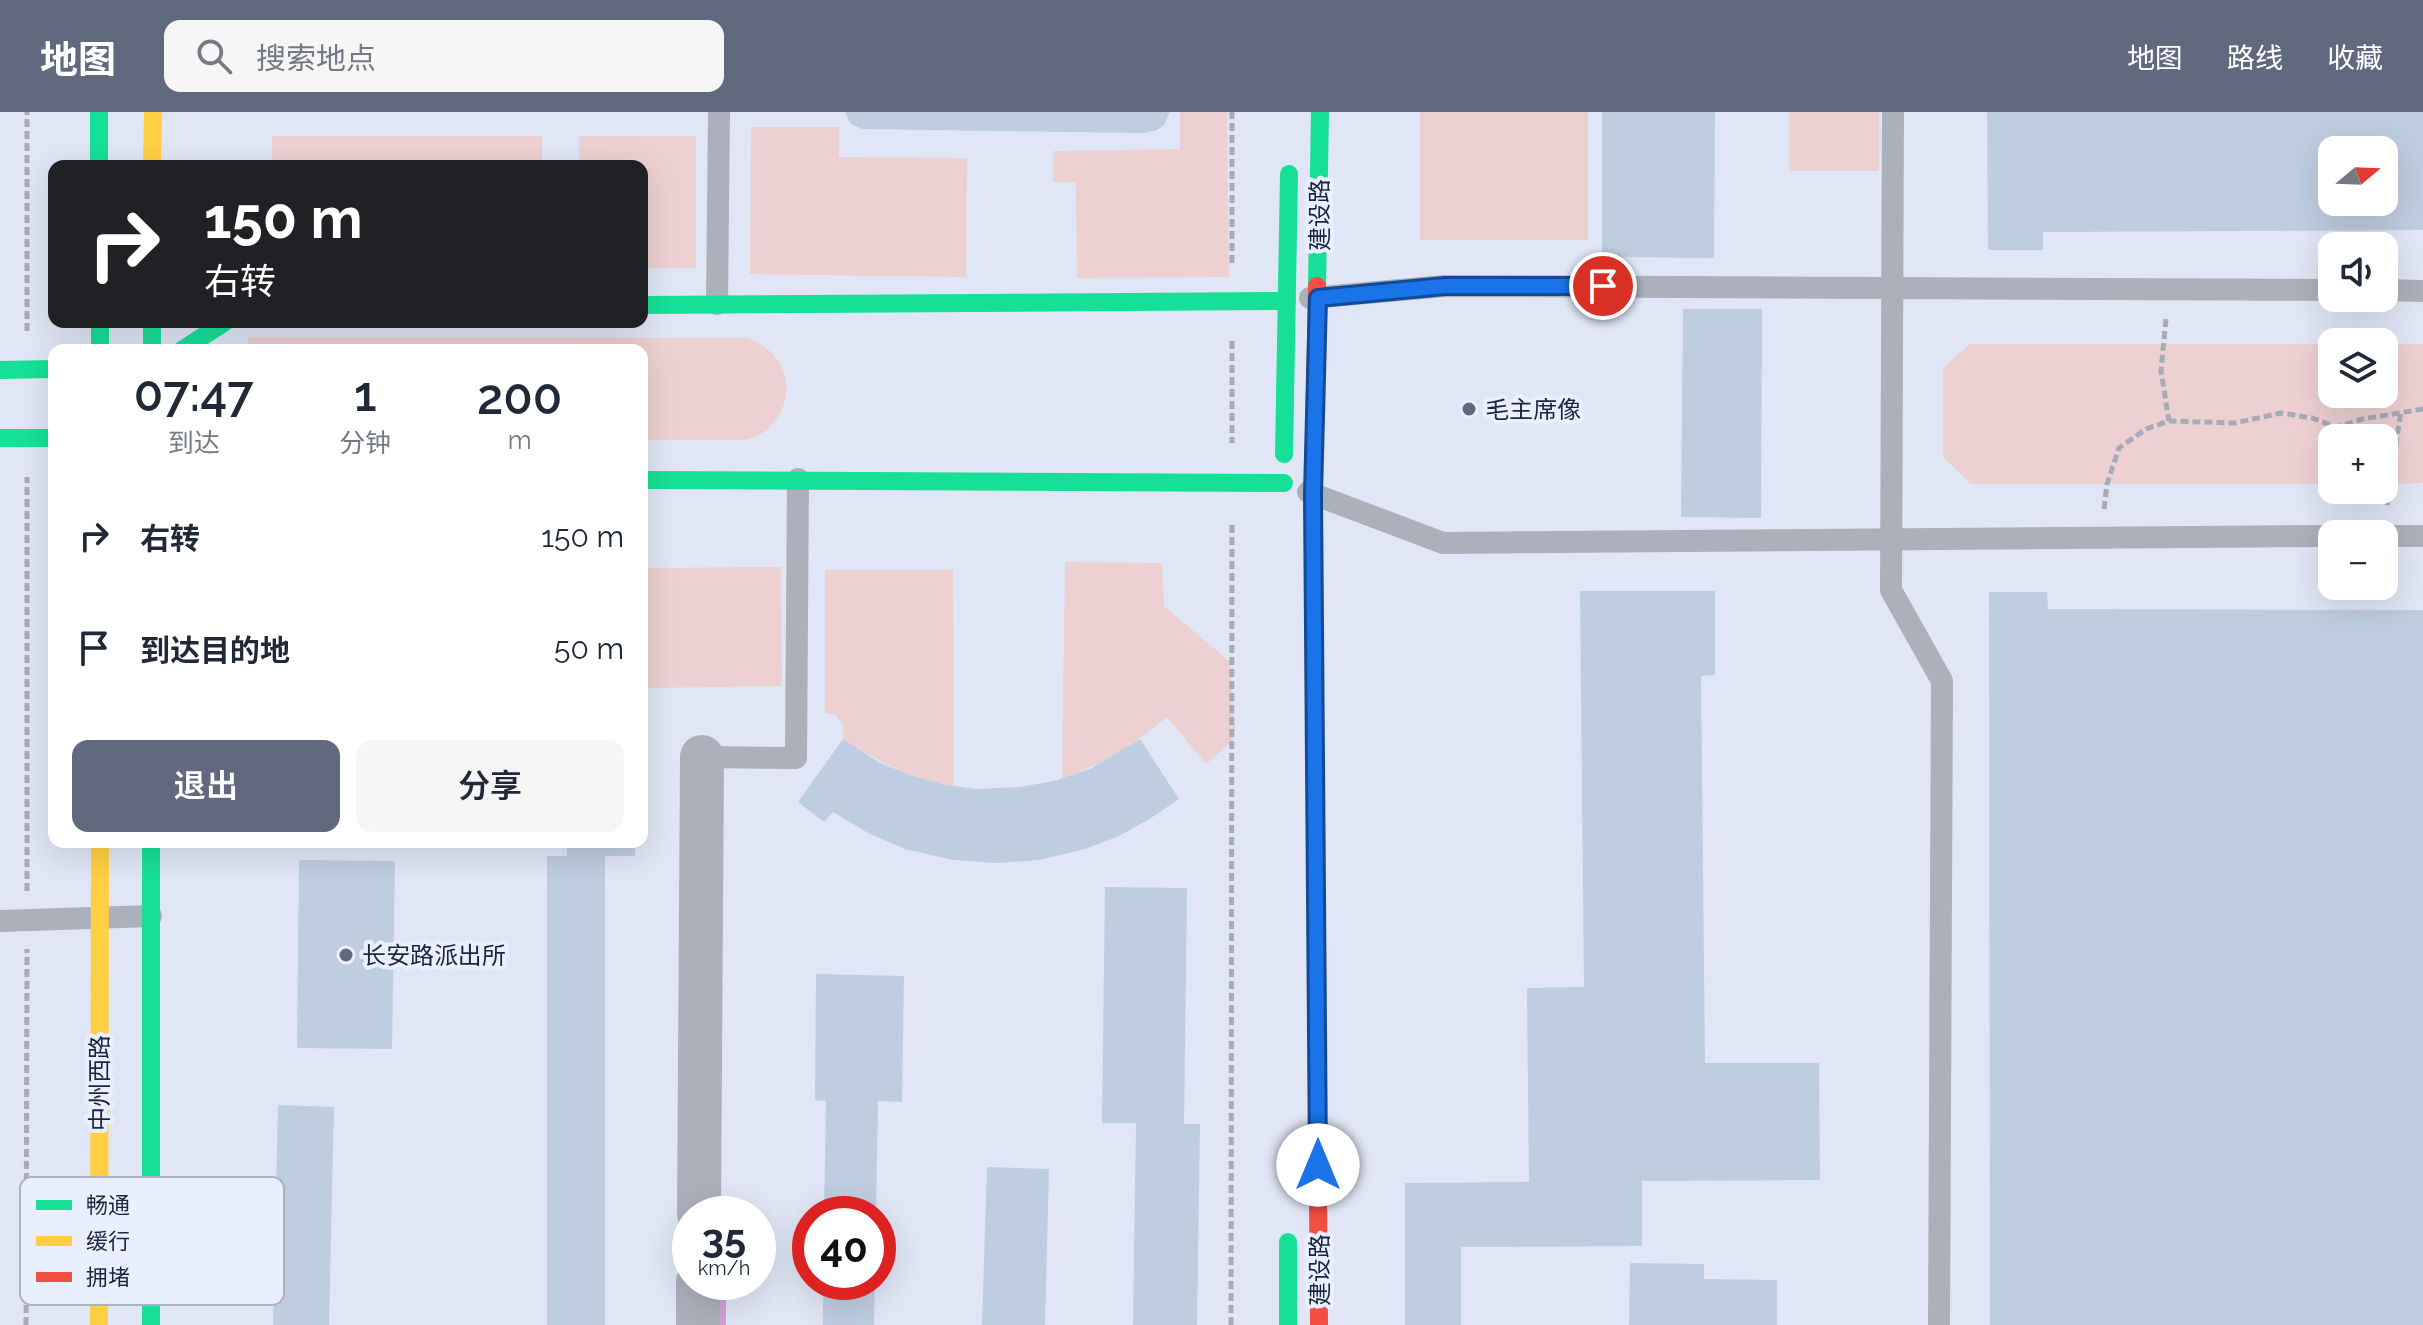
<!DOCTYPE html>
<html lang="zh">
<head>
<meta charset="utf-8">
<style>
  body { margin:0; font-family:Raleway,"Noto Sans SC",sans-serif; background:#f6f6f7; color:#1f2937; height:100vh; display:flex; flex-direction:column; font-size:30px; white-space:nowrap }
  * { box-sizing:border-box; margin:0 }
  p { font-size:26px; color:#747a83 }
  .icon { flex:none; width:44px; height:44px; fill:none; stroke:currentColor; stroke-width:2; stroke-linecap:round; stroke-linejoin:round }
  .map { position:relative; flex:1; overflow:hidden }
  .side { position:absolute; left:48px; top:232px; width:600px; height:504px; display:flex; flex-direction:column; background:#fff; border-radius:16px; box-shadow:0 8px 32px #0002 }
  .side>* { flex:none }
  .hud { position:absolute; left:48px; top:48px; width:600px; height:168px; border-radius:16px; box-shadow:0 8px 32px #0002; background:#202124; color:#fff; overflow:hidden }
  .needle { width:52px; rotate:71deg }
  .tools { position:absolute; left:2318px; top:24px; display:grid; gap:16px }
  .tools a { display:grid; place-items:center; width:80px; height:80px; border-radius:16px; background:#fff; box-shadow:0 8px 32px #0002; font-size:40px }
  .speed { position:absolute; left:672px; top:1084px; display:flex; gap:16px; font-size:40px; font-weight:700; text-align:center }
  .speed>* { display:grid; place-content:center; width:104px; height:104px; border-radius:50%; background:#fff; box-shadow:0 8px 32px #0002; line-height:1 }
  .speed small { font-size:20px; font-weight:400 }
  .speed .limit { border:12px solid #d22; background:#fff; color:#111 }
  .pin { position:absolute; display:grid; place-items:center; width:68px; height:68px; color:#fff; margin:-34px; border:4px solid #fff; border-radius:50%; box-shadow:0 2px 8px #0007 }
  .me { position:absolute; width:88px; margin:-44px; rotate:0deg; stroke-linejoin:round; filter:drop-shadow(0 0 6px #0008) }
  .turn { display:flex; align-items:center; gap:28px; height:168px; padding:0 24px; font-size:36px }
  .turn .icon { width:104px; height:104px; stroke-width:2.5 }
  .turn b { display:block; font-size:56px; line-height:68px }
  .eta { display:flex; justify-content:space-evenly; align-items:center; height:136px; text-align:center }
  .eta b { font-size:48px; font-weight:600; line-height:56px }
  .cta { display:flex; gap:16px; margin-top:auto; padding:16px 24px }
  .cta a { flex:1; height:92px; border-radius:16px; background:#61697f; color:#fff; font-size:32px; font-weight:600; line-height:92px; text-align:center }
  .cta a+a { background:#f6f6f7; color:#1f2937 }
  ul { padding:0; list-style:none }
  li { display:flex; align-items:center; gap:24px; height:112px; padding:0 24px }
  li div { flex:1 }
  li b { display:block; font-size:30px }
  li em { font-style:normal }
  header { display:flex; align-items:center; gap:48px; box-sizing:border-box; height:112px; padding:0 40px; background:#61697f; color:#fff }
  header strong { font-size:38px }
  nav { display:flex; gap:44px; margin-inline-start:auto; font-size:28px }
  .search { width:560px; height:72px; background:#f6f6f7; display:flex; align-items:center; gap:20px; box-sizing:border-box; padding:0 28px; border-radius:16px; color:#747a83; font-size:30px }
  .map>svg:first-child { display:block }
  .green { fill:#edd0d2 }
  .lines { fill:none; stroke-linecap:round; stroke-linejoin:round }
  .stream { stroke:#d59fd8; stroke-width:12 }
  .building { fill:#becde0; fill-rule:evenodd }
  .path { stroke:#a7abb6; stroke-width:5; stroke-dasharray:8 4; stroke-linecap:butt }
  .lane { stroke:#abb0bb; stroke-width:22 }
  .street { stroke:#abb0bb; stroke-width:44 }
  .fast { stroke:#16e098; stroke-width:18 }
  .slow { stroke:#ffcf43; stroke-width:18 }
  .jam { stroke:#f24e42; stroke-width:18 }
  .route-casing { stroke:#114b97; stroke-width:20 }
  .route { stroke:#1a73e8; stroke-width:14 }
  .poi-dot { fill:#61697f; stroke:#eaeffe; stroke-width:3 }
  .labels { text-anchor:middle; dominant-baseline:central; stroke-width:8; stroke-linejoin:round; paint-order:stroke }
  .street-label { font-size:24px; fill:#1c253f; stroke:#eaeffe }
  .poi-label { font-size:24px; fill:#1c253f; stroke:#eaeffe; text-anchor:start }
  .key { fill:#eaeffe; stroke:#acb2c5; stroke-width:2 }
  .key-label { font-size:22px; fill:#1c253f }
</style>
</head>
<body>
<header>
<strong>地图</strong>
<div class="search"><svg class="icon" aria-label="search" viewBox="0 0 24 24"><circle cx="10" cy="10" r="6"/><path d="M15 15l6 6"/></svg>搜索地点</div>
<nav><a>地图</a><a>路线</a><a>收藏</a></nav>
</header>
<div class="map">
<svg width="2423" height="1213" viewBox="0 0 2423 1213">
  <rect width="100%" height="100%" fill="#e0e6f5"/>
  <g class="green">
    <polygon points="1180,0 1227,0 1229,165 1077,166 1076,70 1053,70 1053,39 1180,37"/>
    <rect x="1420" y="0" width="168" height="128"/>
    <rect x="1789" y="0" width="90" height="59"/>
    <polygon points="751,15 839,15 839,45 967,46 966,165 750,162"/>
    <rect x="272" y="24" width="270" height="30"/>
    <polygon points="579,24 696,24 696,156 642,156 642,54 579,54"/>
    <path d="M248 225 748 226C769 235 782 247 786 270 790 294 772 322 748 327 738 329 727 328 717 328 692 328 667 328 642 328V238H248Z"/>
    <polygon points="1970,232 2332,232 2332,282 2384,282 2384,232 2423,232 2423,371 2384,372 2384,326 2332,326 2332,372 1971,372 1943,345 1943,256"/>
    <path d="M1065 450 1162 451 1164 494 1230 550 1235 616 1232 629 1206 652 1167 605C1134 632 1102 653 1062 667Z"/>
    <polygon points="781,455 782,574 646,576 646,599 642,599 642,456"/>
    <path d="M825 458H953L954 674C913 669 878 649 843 627V613L836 603 825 601Z"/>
  </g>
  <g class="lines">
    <polyline class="stream" points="720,1213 720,1170"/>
  </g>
  <g class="building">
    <polygon points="845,0 1170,0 1164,13 1157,18 1144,21 862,17 851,12"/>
    <polygon points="1602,0 1715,0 1714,146 1602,145"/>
    <path d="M1987 0H2423V118L2043 120V138H1988ZM2332 38H2384V90H2332Z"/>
    <polygon points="1683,197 1762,197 1761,406 1681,405"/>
    <polygon points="1580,479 1715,479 1715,563 1701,564 1705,951 1819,951 1820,1068 1642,1069 1642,1134 1461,1135 1461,1213 1405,1213 1405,1071 1529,1070 1527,876 1584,875"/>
    <polygon points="1989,480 2047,480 2048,497 2423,498 2423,1213 1990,1213"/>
    <polygon points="843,627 880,651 913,664 946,673 977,677 1020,675 1054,669 1090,657 1140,627 1179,687 1151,706 1119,724 1085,737 1039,748 997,751 953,748 905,737 868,721 833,700 824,710 798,690"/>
    <polygon points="567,730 635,730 635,744 605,744 605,1213 547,1213 547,744 567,744"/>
    <polygon points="299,748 395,749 392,937 297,936"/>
    <polygon points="1105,775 1187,776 1184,1012 1200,1012 1197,1213 1133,1213 1136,1011 1102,1011"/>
    <polygon points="816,862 904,864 902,990 878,989 876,1102 824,1102 826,989 815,988"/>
    <polygon points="278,993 334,995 329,1213 273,1213"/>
    <polygon points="987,1055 1049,1057 1045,1213 982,1213"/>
    <polygon points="1630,1151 1704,1152 1704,1167 1777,1168 1777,1213 1629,1213"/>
    <polygon points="823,1170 875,1170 874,1213 823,1213"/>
  </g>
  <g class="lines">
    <g class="path">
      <polyline points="1232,151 1232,0"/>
      <polyline points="2166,207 2161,259 2169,309"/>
      <polyline points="27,219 27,0"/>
      <polyline points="1232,229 1232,331"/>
      <polyline points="2387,393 2401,299"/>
      <polyline points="2104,397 2107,372 2119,336 2146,317 2169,309 2235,311 2281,301 2312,306 2336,315 2363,307 2423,297"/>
      <polyline points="27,779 27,365"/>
      <polyline points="26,1213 27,837"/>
      <polyline points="1231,1213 1232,409"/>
    </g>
    <g class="lane">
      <polyline points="1893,0 1891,478 1942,569 1939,1213"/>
      <polyline points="2384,178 2423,179"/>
      <polyline points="1310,186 1445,174 2332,178"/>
      <polyline points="717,192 719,0"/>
      <polyline points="1308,380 1443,431 2332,424"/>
      <polyline points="2384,424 2423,424"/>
      <polyline points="702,645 796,646 798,367"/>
      <polyline points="0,809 151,804"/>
    </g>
    <g class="street">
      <polyline points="699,1102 702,645"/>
      <polyline points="698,1213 698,1170"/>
    </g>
    <g class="fast">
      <polyline points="99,0 99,54"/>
      <polyline points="1317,174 1320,0"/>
      <polyline points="642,193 1287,189"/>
      <polyline points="100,210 100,238"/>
      <polyline points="152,210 152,238"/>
      <polyline points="182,238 225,210"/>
      <polyline points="0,258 54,257"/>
      <polyline points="0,326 54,326"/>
      <polyline points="1284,342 1289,62"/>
      <polyline points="642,368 1284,371"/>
      <polyline points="151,730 151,1213"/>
      <polyline points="1288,1130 1288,1213"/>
    </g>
    <g class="slow">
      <polyline points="152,54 153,0"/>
      <polyline points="1314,569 1317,953"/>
      <polyline points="99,1213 100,730"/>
    </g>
    <g class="jam">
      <polyline points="1314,569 1313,382 1317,174"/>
      <polyline points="1317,953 1319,1213"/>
    </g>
  </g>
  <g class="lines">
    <g class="route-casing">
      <polyline id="route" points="1318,1053 1313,382 1318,186 1445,174 1603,174"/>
    </g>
    <use href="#route" class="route"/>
  </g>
  <g class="poi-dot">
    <circle cx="1469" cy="297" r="8"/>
    <circle cx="346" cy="843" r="8"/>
  </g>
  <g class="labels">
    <g class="street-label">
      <text transform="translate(1319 103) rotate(-90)">建设路</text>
      <text transform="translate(99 971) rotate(-90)">中州西路</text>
      <text transform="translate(1319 1158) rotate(-90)">建设路</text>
    </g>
    <g class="poi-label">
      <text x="1485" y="297">毛主席像</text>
      <text x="362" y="843">长安路派出所</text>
    </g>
  </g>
  <rect x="20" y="1065" width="264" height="128" rx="12" class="key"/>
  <rect x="36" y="1088" width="36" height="10" fill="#16e098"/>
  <rect x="36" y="1124" width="36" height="10" fill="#ffcf43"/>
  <rect x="36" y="1160" width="36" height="10" fill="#f24e42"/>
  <g class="key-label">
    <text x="86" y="1101">畅通</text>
    <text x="86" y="1137">缓行</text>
    <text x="86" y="1173">拥堵</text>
  </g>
</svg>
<div class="tools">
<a><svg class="needle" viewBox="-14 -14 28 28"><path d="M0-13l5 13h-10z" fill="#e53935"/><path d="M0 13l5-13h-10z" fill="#747a83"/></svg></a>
<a><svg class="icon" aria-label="sound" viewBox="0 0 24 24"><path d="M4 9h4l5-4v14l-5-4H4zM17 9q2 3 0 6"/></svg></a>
<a><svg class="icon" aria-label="layers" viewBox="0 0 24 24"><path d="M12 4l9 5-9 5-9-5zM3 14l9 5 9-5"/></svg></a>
<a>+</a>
<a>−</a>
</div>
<div class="speed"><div>35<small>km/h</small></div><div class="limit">40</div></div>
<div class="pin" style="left:1603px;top:174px;background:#d93025"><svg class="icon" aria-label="arrive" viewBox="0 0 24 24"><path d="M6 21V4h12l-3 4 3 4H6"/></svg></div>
<svg class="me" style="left:1318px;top:1053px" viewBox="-20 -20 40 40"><circle r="19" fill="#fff"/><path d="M0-13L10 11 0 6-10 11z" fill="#1a73e8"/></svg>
<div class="hud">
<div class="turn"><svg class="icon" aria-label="right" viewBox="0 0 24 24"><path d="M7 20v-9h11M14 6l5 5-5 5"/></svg><div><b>150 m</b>右转</div></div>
</div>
<section class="side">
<div class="eta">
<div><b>07:47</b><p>到达</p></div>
<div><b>1</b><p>分钟</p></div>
<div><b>200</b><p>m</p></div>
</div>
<ul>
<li><svg class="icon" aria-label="right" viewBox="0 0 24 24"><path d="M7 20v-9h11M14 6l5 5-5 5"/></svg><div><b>右转</b></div><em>150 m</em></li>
<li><svg class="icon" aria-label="arrive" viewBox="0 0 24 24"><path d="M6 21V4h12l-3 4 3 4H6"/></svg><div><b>到达目的地</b></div><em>50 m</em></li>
</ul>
<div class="cta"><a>退出</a><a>分享</a></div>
</section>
</div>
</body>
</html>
